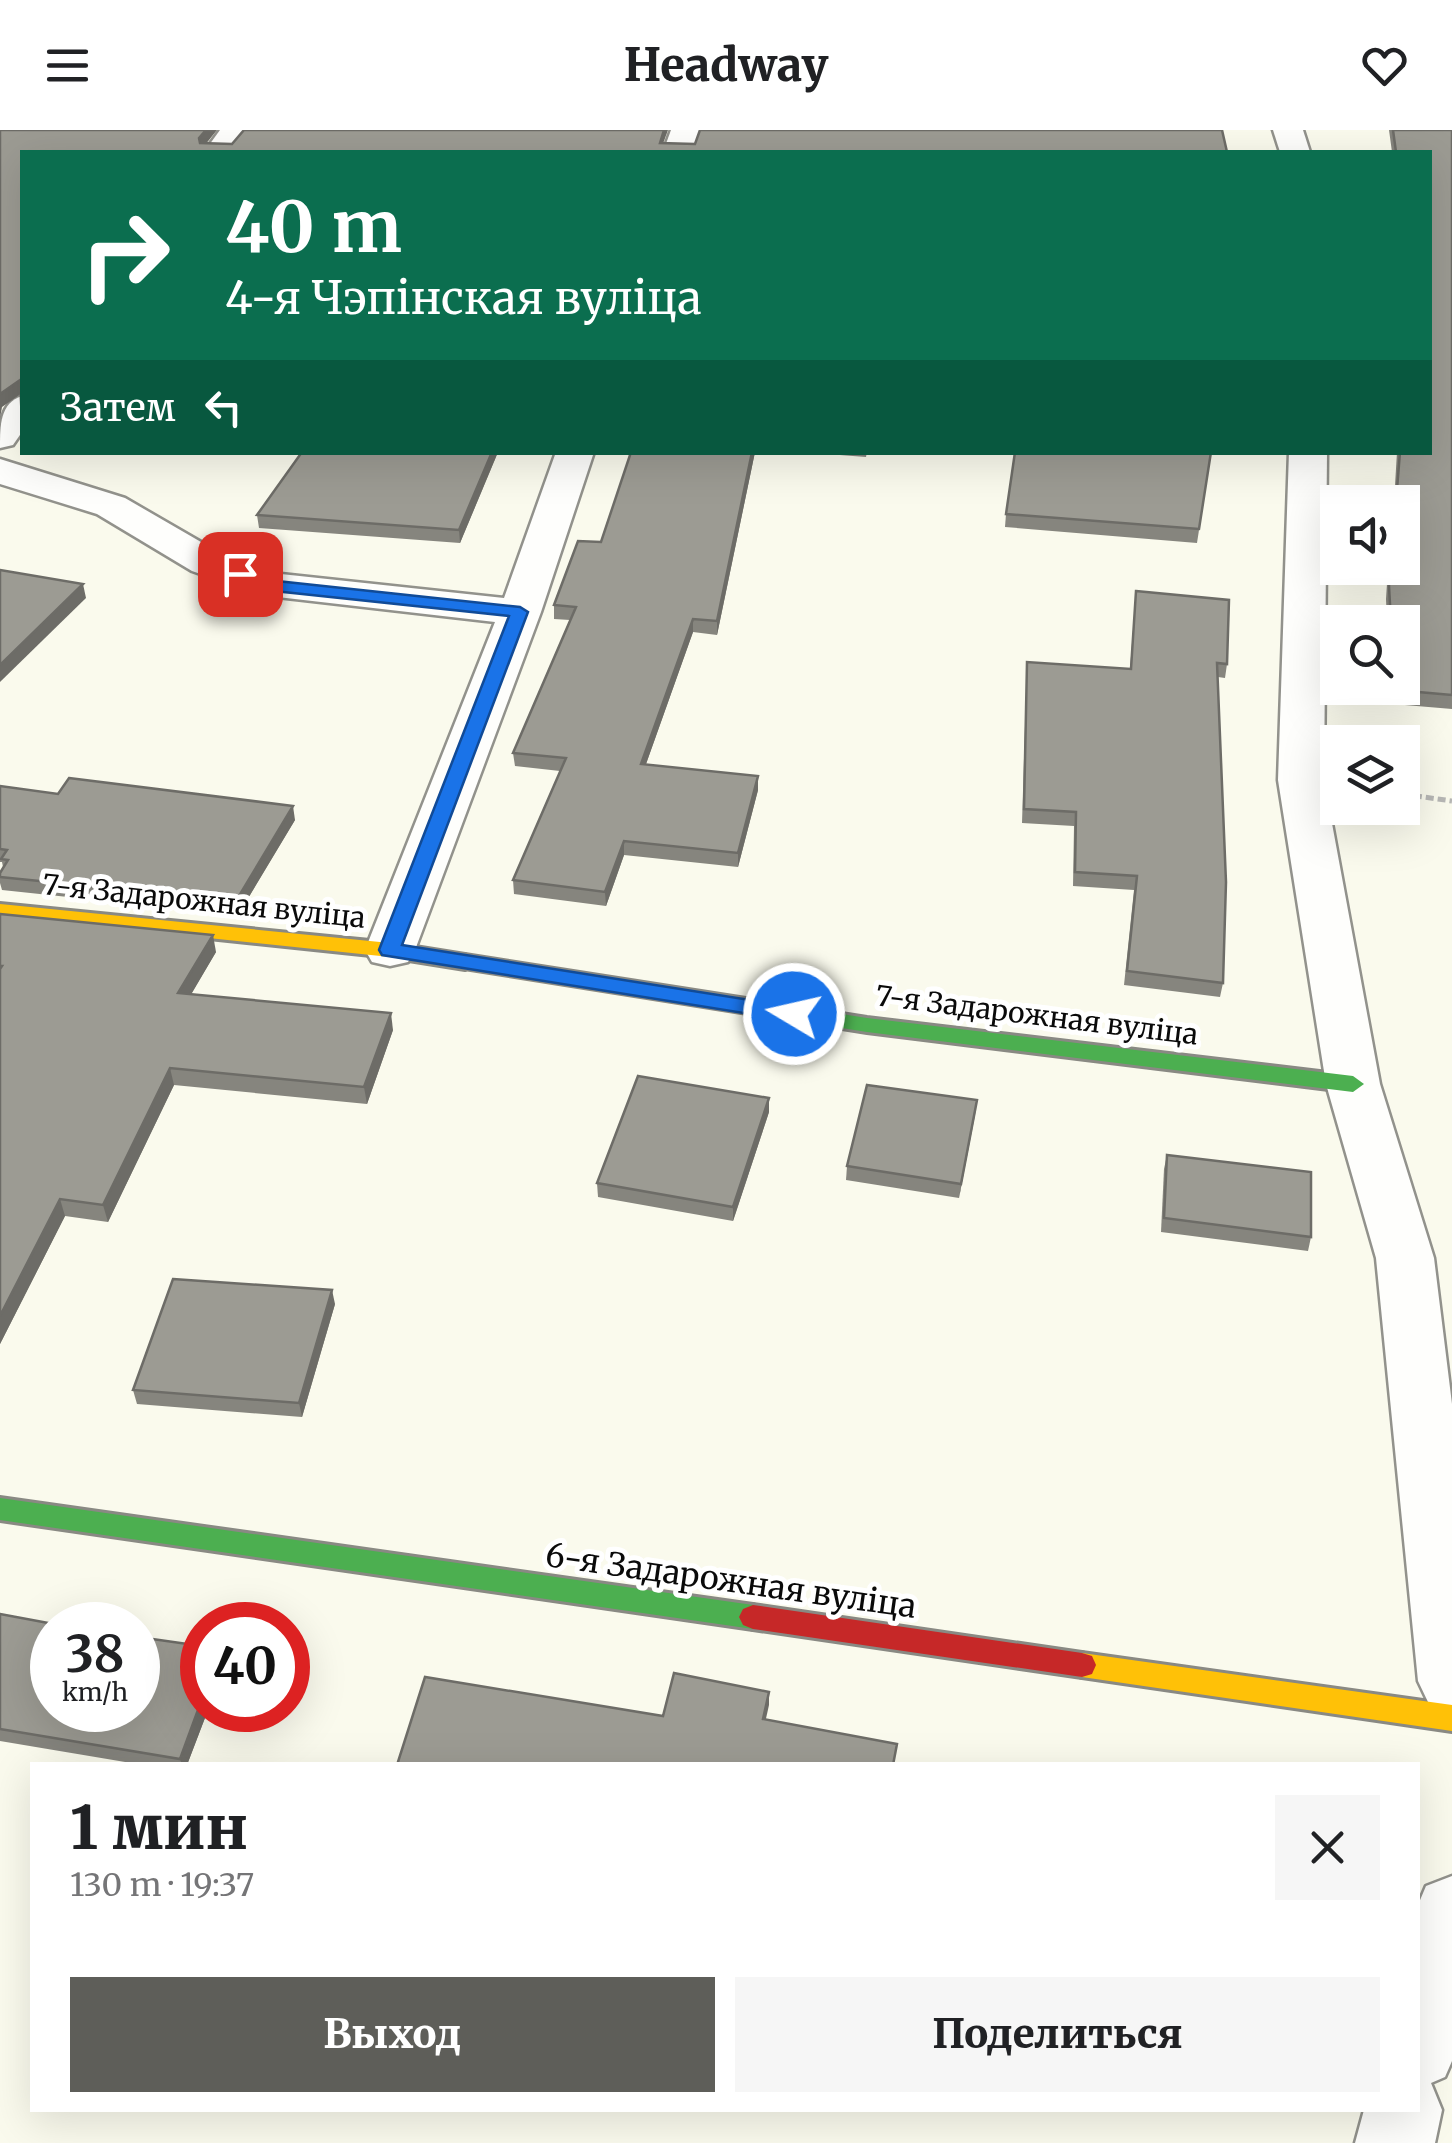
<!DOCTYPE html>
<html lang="ru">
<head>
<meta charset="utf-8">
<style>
  body { margin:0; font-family:Merriweather,serif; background:#f6f6f6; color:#202124; height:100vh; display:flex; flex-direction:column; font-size:38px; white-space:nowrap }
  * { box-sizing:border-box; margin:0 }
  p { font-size:32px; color:#757577 }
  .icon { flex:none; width:55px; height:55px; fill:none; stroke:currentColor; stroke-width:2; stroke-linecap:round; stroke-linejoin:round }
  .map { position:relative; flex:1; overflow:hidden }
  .panel { position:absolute; left:30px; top:1632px; width:1390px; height:350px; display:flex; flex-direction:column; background:#fff; border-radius:0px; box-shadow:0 10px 40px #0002 }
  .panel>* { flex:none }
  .top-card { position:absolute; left:20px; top:20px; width:1412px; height:305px; border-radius:0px; box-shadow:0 10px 40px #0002; background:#0b6e4f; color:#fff; overflow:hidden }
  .controls { position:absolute; left:1320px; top:355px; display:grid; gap:20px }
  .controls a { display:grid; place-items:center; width:100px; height:100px; border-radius:0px; background:#fff; box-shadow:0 10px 40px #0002; font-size:50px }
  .speed { position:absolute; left:30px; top:1472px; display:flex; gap:20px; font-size:50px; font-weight:700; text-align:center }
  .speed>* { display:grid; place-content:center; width:130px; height:130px; border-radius:50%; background:#fff; box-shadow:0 10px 40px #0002; line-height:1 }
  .speed small { font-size:25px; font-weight:400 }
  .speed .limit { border:15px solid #d22; background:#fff; color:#111 }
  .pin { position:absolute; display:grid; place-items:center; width:85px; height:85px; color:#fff; margin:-42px; border-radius:20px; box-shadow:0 5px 15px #0006 }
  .me { position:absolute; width:110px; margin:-55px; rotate:279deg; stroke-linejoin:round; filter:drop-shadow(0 0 8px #0008) }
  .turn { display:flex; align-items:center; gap:35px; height:210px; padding:0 40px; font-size:45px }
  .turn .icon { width:130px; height:130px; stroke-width:2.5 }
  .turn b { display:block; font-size:70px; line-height:85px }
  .then { display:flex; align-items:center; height:95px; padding:0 40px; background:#0003; gap:20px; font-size:38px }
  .round { display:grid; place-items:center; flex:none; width:105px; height:105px; border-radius:0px; background:#f6f6f6 }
  .head { display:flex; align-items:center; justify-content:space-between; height:170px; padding:0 40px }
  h1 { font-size:60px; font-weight:800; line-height:75px }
  .primary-button { display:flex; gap:20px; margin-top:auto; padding:20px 40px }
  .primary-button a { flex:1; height:115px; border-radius:0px; background:#5e5e59; color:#fff; font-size:40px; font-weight:800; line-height:115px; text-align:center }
  .primary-button a+a { background:#f6f6f6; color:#202124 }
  header { display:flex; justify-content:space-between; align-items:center; height:130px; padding:0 40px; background:#fff; font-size:45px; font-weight:800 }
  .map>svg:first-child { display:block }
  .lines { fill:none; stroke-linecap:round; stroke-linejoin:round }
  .street-casing { stroke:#92928c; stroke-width:5 }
  .fast-casing { stroke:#898983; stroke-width:6 }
  .slow-casing { stroke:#898983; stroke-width:6 }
  .jam-casing { stroke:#898983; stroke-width:6 }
  .path { stroke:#b7b7b5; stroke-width:5; stroke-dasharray:8 4; stroke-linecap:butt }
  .street { fill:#fefefc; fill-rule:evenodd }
  .fast { fill:#4caf50; fill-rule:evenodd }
  .slow { fill:#ffc107; fill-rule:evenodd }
  .jam { fill:#c62828; fill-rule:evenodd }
  .wall { fill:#86857e }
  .shaded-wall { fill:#6d6c67 }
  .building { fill:#9c9b93; stroke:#6d6c67; stroke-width:2.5 }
  .route { fill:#1a73e8; stroke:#114b97; stroke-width:2.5 }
  .labels { text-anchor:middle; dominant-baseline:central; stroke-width:10; stroke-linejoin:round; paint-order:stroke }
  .street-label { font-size:28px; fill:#0a0a0a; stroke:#fff }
  .near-street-label { font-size:32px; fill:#0a0a0a; stroke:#fff }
</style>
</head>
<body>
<header><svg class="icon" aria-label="menu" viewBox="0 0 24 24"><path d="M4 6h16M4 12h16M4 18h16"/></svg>Headway<svg class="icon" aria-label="heart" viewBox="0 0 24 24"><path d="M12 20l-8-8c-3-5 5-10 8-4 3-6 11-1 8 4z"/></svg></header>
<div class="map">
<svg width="1452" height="2013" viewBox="0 0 1452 2013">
  <rect width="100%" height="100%" fill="#fafaed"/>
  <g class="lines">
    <g class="street-casing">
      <g id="street">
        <polygon points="220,0 251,0 234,22 204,22"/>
        <polygon points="671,0 701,0 693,22 663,22"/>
        <polygon points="1273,0 1303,0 1310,22 1280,22"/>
        <path d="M22 266V302L13 315 0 318C0 295 0 273 22 266Z"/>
        <polygon points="556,322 594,322 541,482 415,820 408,832 390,836 372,832 365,820 495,492 260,465 192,441 97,384 0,354 0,329 125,368 220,423 281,444 504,468"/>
        <polygon points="1289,322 1327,322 1324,650 1380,954 1434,1128 1452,1274 1452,1581 1428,1572 1418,1551 1376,1128 1326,954 1278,650"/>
        <polygon points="1452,1746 1452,1931 1445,1947 1431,1953 1442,1980 1435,2013 1355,2013 1364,1980 1418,1980 1418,1775 1426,1756"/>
      </g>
    </g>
    <g class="fast-casing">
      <g id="fast">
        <polygon points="465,825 867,888 1353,946 1364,954 1353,962 867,902 458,837 455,832"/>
        <polygon points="0,1368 753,1475 763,1479 767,1487 763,1495 753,1499 0,1390"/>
      </g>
    </g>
    <g class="slow-casing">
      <g id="slow">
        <polygon points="0,774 390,813 465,825 475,832 465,839 390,827 0,786"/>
        <polygon points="1082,1523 1452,1575 1452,1601 1082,1547 1072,1544 1068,1535 1072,1526"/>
      </g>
    </g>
    <g class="jam-casing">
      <polygon id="jam" points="753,1475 1082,1523 1092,1526 1096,1535 1092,1544 1082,1547 753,1499 743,1495 739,1487 743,1479"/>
    </g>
    <polyline class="path" points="1402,664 1452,671"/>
    <use href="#street" class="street"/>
    <use href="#fast" class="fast"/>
    <use href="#slow" class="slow"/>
    <use href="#jam" class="jam"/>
  </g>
  <g class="wall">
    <polygon points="1389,0 1452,0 1452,579 1393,574 1392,558 1402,558 1402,492 1387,492 1386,469 1388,438 1402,438 1402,372 1394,372 1397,322 1430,322 1430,22 1392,22"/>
    <polygon points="302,322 498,322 460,413 259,398 257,385"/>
    <polygon points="755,322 717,505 693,502 646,634 758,660 738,737 624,725 606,776 514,764 513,750 560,641 515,636 513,623 570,490 554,489 554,475 601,412"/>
    <polygon points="800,322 867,322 866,327"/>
    <polygon points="1211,322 1197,413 1005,397 1006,384"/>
    <polygon points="1136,461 1227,534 1225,548 1218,547 1223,853 1220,867 1124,855 1134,760 1073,756 1074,696 1022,693 1027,532 1130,539"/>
    <polygon points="0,656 58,664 295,690 238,785 2,760 0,753 0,743 3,737 2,732 0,732"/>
    <polygon points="0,784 216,822 191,864 393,900 367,974 174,955 108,1092 65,1086 0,1214"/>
    <polygon points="977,970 959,1068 846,1050 847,1036"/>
    <polygon points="769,982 733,1091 598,1067 597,1053"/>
    <polygon points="1167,1025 1311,1107 1308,1121 1161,1102 1164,1039"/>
    <polygon points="335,1174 302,1287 137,1274 133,1260"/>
    <polygon points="0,1484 202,1580 208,1580 187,1635 143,1635 0,1611"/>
  </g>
  <g class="shaded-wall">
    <polygon points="206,0 217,0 201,20 199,8"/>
    <polygon points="664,0 668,0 660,22 660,13"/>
    <polygon points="20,250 22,263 2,277 0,288 0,264"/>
    <polygon points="492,322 498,322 460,413 459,400"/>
    <polygon points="752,322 755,322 717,505 717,491"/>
    <polygon points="83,454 86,468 0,552 0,535"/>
    <polygon points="693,489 693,502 641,648 641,634"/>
    <polygon points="758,646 758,660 738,737 738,723"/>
    <polygon points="293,676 295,690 238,785 236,771"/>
    <polygon points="624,711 624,725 606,776 605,762"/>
    <polygon points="213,805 216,822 182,880 178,863"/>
    <polygon points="391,883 393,900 367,974 364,957"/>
    <polygon points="170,938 174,955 108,1092 103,1075"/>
    <polygon points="769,968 769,982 733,1091 733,1077"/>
    <polygon points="977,970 975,985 959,1068 961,1054"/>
    <polygon points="60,1069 65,1086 0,1214 0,1186"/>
    <polygon points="332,1160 335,1174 302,1287 299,1273"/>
    <polygon points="769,1562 769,1575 763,1602 763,1589"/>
    <polygon points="202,1569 202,1580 208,1580 187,1635 182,1635 180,1629"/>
  </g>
  <g class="building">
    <polygon points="0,0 206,0 199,8 200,13 232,14 244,0 664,0 660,13 695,14 700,0 1222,0 1227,22 22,22 22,292 20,250 0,264"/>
    <polygon points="1393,0 1452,0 1452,565 1396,560 1396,558 1402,558 1402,492 1391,492 1389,456 1390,438 1402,438 1402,372 1396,372 1400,322 1430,322 1430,22 1396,22"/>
    <polygon points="302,322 492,322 459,400 257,385"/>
    <polygon points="631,322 752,322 717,491 693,489 641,634 758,646 738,723 624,711 605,762 513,750 566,628 513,623 576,477 554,475 578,411 601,412"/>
    <polygon points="1015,322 1211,322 1199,399 1006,384"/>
    <polygon points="0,440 83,454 0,535"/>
    <polygon points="1136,461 1229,470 1227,534 1217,533 1226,752 1223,853 1127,841 1137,746 1075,742 1076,682 1024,679 1027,532 1131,539"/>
    <polygon points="69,648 293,676 236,771 0,747 0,743 8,730 1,729 7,720 0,719 0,656 58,664"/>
    <polygon points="0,784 213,805 178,863 391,883 364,957 170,938 103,1075 60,1069 0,1186 0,839 2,836 0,836"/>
    <polygon points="638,946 769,968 733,1077 597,1053"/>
    <polygon points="867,955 977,970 961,1054 847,1036"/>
    <polygon points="1167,1025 1311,1042 1311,1107 1164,1088"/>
    <polygon points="173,1149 332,1160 299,1273 133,1260"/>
    <polygon points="0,1484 59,1495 52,1495 52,1580 138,1580 138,1507 202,1516 202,1569 180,1629 0,1599"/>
    <polygon points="674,1543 769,1562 763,1589 897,1614 893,1635 397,1635 425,1547 663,1586"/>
  </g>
  <polygon class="route" points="240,439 277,451 520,477 528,482 402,815 794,877 804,884 801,889 794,891 382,825 379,820 509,486 274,461 234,448 234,440"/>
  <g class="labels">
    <g class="street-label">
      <text transform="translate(204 771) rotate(6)">7-я Задарожная вуліца</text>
      <text transform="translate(1037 885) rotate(7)">7-я Задарожная вуліца</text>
    </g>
    <g class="near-street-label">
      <text transform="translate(731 1451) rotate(8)">6-я Задарожная вуліца</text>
    </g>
  </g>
</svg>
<div class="controls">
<a><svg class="icon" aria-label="sound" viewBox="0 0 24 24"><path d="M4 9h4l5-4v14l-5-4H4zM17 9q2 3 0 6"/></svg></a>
<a><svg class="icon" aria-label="search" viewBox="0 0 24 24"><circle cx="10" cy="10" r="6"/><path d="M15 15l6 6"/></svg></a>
<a><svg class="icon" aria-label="layers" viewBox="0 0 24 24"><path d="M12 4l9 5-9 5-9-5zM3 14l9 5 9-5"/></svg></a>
</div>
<div class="speed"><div>38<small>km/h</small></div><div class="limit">40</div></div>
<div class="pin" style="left:240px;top:444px;background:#d93025"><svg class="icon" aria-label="arrive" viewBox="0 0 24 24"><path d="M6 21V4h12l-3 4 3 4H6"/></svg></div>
<svg class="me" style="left:794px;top:884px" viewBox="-20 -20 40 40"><circle r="17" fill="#1a73e8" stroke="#fff" stroke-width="3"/><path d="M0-11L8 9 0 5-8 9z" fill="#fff"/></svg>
<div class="top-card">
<div class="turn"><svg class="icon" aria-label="right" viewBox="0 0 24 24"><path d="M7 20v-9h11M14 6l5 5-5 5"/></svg><div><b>40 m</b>4-я Чэпінская вуліца</div></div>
<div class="then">Затем<svg class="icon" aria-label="left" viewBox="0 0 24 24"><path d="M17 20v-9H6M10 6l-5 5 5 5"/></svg></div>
</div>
<section class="panel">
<div class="head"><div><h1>1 мин</h1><p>130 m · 19:37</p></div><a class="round"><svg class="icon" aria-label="close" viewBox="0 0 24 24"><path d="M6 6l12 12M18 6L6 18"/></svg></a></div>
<div class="primary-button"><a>Выход</a><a>Поделиться</a></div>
</section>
</div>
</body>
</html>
